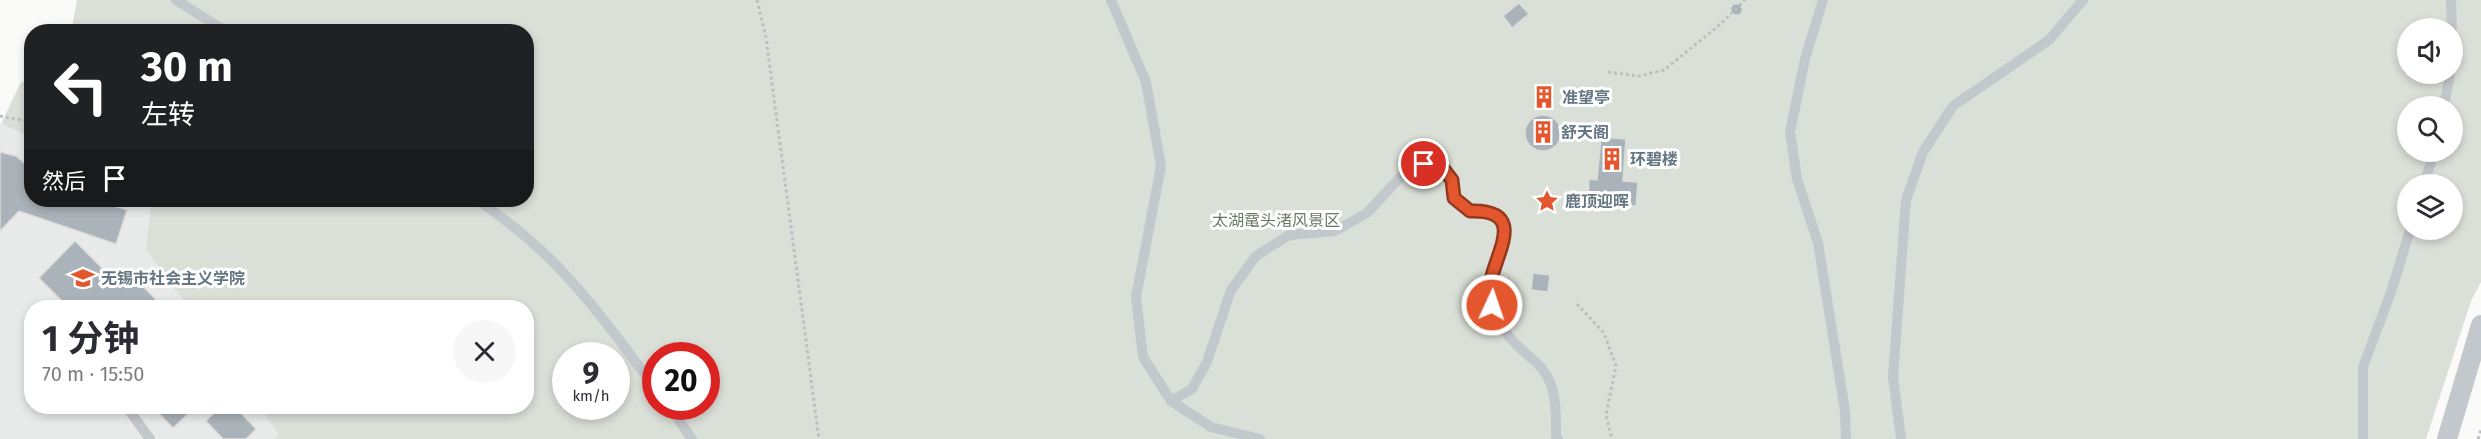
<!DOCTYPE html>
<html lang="zh">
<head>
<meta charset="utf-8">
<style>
  body { margin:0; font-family:"Fira Sans","Noto Sans SC",sans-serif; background:#f7f7f7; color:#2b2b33; height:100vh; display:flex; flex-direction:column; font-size:22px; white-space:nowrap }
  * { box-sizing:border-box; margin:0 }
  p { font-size:20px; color:#7c7c81 }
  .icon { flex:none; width:33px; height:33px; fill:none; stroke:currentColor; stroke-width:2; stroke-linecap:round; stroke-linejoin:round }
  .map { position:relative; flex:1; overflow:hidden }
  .panel { position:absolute; left:24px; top:300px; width:510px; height:114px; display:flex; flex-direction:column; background:#fff; border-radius:24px; box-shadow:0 3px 9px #0003 }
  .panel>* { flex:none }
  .banner { position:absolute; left:24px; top:24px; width:510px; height:183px; border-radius:24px; box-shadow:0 3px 9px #0003; background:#202124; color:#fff; overflow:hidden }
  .buttons { position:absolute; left:2397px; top:18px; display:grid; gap:12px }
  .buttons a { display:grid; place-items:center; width:66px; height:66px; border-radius:50%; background:#fff; box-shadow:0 3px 9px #0003; font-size:30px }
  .speed { position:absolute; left:552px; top:342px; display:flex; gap:12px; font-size:30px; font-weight:700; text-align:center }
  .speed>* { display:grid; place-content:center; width:78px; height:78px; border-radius:50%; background:#fff; box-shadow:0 3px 9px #0003; line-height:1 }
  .speed small { font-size:15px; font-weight:400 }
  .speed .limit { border:9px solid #d22; background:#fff; color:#111 }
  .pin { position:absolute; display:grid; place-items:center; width:51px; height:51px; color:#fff; margin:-26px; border:3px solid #fff; border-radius:50%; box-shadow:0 2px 6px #0007 }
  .me { position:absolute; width:66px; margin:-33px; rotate:3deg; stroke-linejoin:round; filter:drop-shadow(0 0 4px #0008) }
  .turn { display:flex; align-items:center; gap:21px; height:126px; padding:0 18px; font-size:27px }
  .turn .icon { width:78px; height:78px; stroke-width:2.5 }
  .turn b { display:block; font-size:42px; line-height:51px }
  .then { display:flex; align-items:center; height:57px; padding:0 18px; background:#0003; gap:12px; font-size:22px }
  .round { display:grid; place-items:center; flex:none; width:63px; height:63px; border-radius:32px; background:#f7f7f7 }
  .summary { display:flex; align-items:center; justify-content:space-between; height:102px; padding:0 18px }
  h1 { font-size:36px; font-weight:700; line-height:45px }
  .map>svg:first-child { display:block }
  .built { fill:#e8e9e9 }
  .green { fill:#dadfd7; fill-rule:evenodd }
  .building { fill:#aab3b9; stroke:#dcdcda; stroke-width:1.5 }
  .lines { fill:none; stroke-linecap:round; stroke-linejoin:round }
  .path { stroke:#bbbfc2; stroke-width:3; stroke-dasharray:3 3; stroke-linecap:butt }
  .lane { stroke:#c3c8cc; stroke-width:10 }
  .street { stroke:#c3c8cc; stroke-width:20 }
  .route-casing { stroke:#94391e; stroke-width:15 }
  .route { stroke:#e4572e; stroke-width:10 }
  .labels { text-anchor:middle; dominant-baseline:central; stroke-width:6; stroke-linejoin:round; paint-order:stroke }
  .poi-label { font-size:16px; font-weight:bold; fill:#657683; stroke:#fff; text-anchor:start }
  .park-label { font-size:16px; fill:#687a64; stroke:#fff }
</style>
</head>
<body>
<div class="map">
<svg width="2481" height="439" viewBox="0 0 2481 439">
  <rect width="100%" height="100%" fill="#fafaf8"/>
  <polygon class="built" points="0,124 31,138 32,200 147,200 151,202 146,249 188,307 32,308 32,406 259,407 280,435 275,439 0,439"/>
  <g class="green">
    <path d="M77 0H2481V282L2471 301 2426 439H275L279 434 259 407 526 406V308L188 307 146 249 151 202 147 200H526V32H71ZM2408 28H2452V74H2408ZM2408 106H2452V152H2408ZM2408 184H2452V230H2408ZM566 356H616V406H566ZM656 356H706V406H656Z"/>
    <polygon points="31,75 31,138 1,124 20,84"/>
  </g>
  <g class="building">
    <polygon points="1519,3 1529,14 1512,28 1503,16"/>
    <polygon points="1733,4 1739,4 1743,9 1740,15 1734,15 1730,9"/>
    <circle cx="1543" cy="133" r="18"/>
    <polygon points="1601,137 1626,139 1623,181 1638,182 1636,206 1588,202 1589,179 1597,180"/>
    <polygon points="0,152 16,156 32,170 32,200 96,200 127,210 116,244 19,211 0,231"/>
    <polygon points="75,241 116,282 127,270 164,308 69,308 39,278"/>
    <polygon points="1533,273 1550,275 1548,292 1531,290"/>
    <polygon points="152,406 185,406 190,412 173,428"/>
    <polygon points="221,406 234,406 256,429 246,439 223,439 206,421"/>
  </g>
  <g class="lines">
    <g class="path">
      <polyline points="757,0 766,38 819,439"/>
      <polyline points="1608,72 1639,76 1664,70 1717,27 1745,0"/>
      <polyline points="0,116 32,122"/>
      <polyline points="1577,304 1604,333 1616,366 1606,415 1612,439"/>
      <polyline points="2478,439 2481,430"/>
    </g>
    <g class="lane">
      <polyline points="176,0 227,32"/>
      <polyline points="1111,0 1146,82 1161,166 1136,297 1143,357 1171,401 1211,427 1260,439"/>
      <polyline points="1823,0 1805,59 1790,132 1797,179 1818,243 1845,411 1846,439"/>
      <polyline points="2451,0 2452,28"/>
      <polyline points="2452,43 2452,58"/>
      <polyline points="2444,106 2450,74"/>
      <polyline points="2424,184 2434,152"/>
      <path d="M478 200C506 220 534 242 558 267 594 304 625 348 656 389"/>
      <path d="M1171 401 1192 389 1207 362 1231 290 1256 256 1289 235 1335 231 1367 213 1407 170 1424 163 1442 167 1452 180 1454 198 1470 211C1535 209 1485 269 1492 302 1497 326 1511 341 1530 357 1534 361 1540 365 1543 370 1557 388 1556 414 1556 436L1558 439"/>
      <polyline points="126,406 150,439"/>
      <polyline points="669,406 692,439"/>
      <polyline points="1901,439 1893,377 1906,200 1923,152 1953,106 2049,40 2083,0"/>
      <polyline points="2363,439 2363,367 2391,292 2410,230"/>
    </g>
    <polyline class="street" points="2447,439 2481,325"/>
  </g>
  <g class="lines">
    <g class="route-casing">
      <path id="route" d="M1424 164 1442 167 1452 180 1454 198 1470 211C1533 209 1490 260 1489 291 1489 295 1491 301 1492 305"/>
    </g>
    <use href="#route" class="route"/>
  </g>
  <defs>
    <g id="building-bare" transform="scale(1.8)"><path d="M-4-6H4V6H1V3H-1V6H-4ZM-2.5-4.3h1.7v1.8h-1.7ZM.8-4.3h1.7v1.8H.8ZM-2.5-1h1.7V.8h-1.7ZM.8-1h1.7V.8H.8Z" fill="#e4572e" stroke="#fff" stroke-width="2.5" paint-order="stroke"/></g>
    <g id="sight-bare" transform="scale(1.8)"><path d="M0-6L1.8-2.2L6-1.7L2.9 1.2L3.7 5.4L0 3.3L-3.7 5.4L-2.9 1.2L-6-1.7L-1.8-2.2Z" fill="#e4572e" stroke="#fff" stroke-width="2.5" paint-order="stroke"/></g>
    <g id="university-bare" transform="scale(1.8)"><path d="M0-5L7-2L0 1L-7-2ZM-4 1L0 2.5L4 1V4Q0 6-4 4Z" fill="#e4572e" stroke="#fff" stroke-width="2.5" paint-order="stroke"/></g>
  </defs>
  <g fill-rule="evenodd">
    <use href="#building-bare" x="1544" y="97"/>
    <use href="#building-bare" x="1543" y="132"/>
    <use href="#building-bare" x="1612" y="159"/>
    <use href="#sight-bare" x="1547" y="201"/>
    <use href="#university-bare" x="83" y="278"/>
  </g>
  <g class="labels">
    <g class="poi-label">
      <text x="1562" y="97">准望亭</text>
      <text x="1561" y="132">舒天阁</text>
      <text x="1630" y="159">环碧楼</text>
      <text x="1565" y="201">鹿顶迎晖</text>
      <text x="101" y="278">无锡市社会主义学院</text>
    </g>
    <g class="park-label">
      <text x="1276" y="220">太湖鼋头渚风景区</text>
    </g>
  </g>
</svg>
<div class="buttons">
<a><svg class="icon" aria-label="sound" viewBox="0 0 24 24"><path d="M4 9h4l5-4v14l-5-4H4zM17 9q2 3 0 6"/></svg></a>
<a><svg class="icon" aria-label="search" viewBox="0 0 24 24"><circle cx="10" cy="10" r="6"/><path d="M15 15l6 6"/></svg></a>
<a><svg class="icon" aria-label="layers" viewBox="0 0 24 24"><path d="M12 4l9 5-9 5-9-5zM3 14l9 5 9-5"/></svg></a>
</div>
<div class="speed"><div>9<small>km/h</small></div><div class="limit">20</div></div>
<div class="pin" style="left:1424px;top:164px;background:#d93025"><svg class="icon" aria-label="arrive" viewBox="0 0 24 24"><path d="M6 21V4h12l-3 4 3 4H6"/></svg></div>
<svg class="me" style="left:1492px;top:305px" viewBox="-20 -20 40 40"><circle r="17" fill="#e4572e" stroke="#fff" stroke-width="3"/><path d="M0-11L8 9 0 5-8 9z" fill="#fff"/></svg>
<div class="banner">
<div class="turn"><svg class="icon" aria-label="left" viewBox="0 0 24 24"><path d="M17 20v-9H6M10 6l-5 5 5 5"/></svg><div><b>30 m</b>左转</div></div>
<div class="then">然后<svg class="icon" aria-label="arrive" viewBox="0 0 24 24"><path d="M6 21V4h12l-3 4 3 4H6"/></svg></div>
</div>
<section class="panel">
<div class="summary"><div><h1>1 分钟</h1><p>70 m · 15:50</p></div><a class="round"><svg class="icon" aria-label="close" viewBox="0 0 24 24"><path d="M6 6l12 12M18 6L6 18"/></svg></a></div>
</section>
</div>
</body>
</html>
